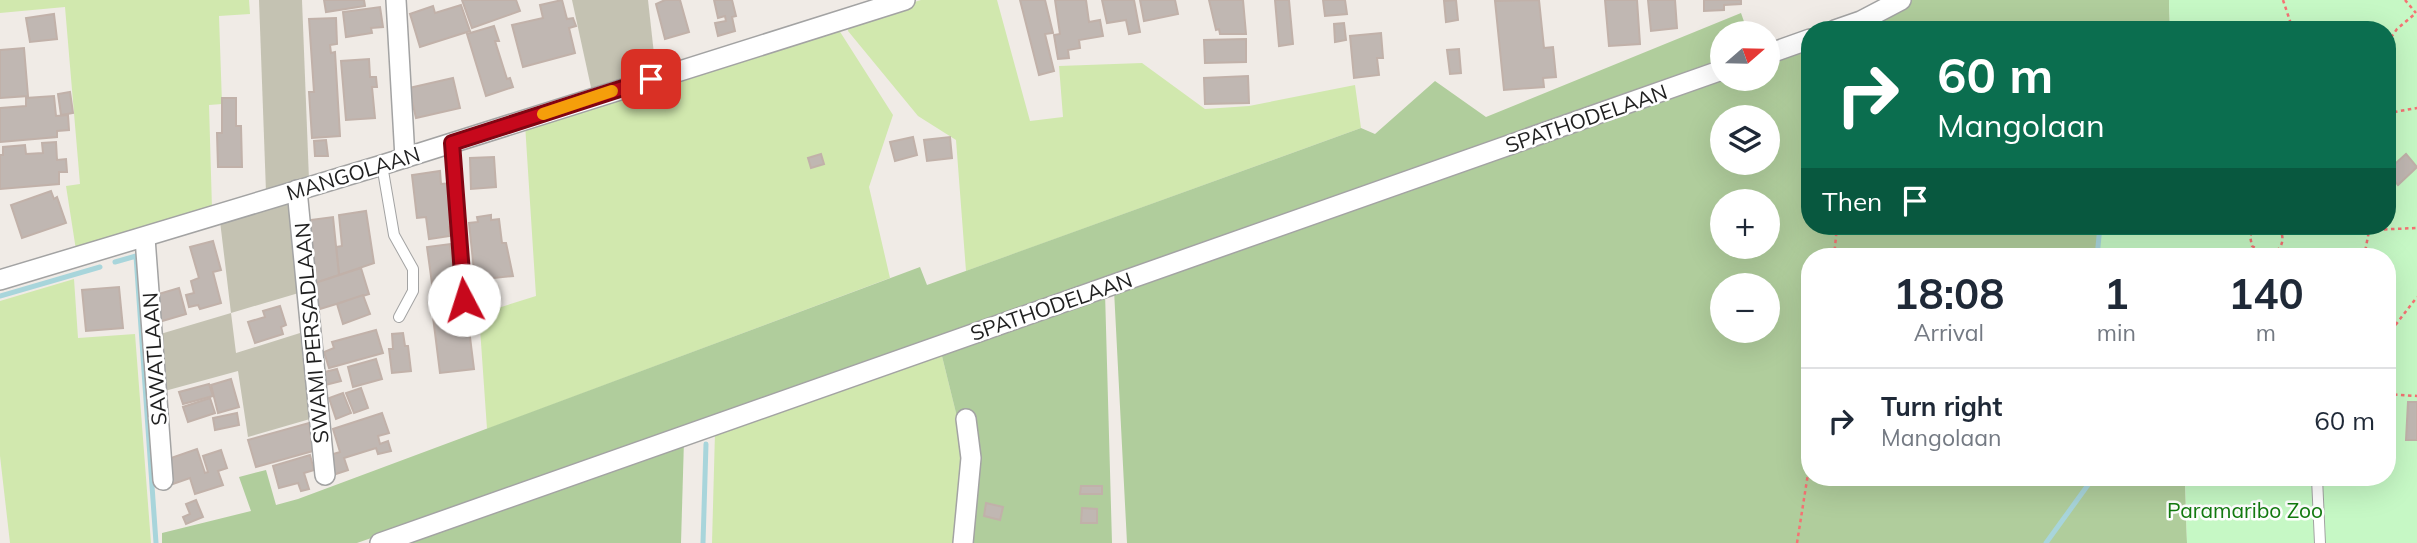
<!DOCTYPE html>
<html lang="en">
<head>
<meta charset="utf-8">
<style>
  body { margin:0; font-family:Mulish,sans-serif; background:#f2f2f3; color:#1f2937; height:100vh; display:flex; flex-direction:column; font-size:26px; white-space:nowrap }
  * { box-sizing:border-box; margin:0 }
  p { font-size:23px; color:#747a83 }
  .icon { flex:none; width:38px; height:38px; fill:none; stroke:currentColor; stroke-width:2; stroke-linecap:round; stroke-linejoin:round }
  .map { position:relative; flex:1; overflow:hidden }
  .sheet { position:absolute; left:1801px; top:248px; width:595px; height:238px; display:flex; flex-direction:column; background:#fff; border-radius:28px; box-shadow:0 7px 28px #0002 }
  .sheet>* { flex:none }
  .hud { position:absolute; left:1801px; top:21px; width:595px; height:214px; border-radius:28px; box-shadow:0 7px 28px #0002; background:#0b6e4f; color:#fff; overflow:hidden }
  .needle { width:46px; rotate:70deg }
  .tools { position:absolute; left:1710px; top:21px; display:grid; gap:14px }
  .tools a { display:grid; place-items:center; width:70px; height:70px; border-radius:50%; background:#fff; box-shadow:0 7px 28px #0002; font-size:35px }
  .pin { position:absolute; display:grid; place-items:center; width:60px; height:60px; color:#fff; margin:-30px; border-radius:14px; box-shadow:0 4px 10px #0006 }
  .me { position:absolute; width:77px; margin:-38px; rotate:355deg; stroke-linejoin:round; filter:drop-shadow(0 0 5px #0008) }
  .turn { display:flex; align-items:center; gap:24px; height:147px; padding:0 21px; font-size:32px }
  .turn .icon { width:91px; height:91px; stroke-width:2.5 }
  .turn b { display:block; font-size:49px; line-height:60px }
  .then { display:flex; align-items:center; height:66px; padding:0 21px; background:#0003; gap:14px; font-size:26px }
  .eta { display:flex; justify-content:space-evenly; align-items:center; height:119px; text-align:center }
  .eta b { font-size:42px; font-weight:700; line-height:49px }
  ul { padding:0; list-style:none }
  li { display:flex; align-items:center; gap:21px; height:105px; padding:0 21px; border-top:2px solid #e0e1e3 }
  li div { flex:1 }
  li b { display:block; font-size:26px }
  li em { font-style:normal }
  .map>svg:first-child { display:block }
  .construction { fill:#c4c2b2 }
  .grass { fill:#d1e8ae }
  .forest { fill:#b0cd9c; fill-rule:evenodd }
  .park { fill:#c6f8c5 }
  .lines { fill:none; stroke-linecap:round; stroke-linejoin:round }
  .stream { stroke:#a8d5db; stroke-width:5 }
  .building { fill:#c0b7b2; stroke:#c1b1a9; stroke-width:2 }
  .lane-casing { stroke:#a3a3a3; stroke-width:12 }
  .street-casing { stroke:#a3a3a3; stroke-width:22 }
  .path { stroke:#f57273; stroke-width:2.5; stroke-dasharray:3.5 3.5; stroke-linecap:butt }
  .lane { stroke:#fff; stroke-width:10 }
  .street { stroke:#fff; stroke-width:19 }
  .route-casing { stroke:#810512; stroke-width:18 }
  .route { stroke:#c7081c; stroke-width:12 }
  .slow { stroke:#f59e0b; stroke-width:12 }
  .labels { text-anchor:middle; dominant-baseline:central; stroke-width:5; stroke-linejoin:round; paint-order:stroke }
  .street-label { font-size:21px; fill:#1f1f1f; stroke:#fff }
  .park-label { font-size:21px; fill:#137b10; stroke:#fff }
</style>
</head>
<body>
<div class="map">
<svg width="2417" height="543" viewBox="0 0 2417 543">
  <rect width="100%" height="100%" fill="#f0ebe6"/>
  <g class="construction">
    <polygon points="259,0 302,0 309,180 266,192"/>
    <polygon points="572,0 648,0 656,72 592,92"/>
    <polygon points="290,203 302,292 231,313 236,353 300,333 310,419 248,437 238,371 161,392 157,335 231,313 220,221"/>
  </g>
  <g class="grass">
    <polygon points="0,0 249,0 250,14 219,16 222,104 209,105 212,209 76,250 66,186 80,184 65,7 0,13"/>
    <polygon points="921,0 997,0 1030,121 1063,117 1059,66 1142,63 1205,109 1249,106 1355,85 1361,128 966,271 956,140 918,116 848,31 849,24 855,20"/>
    <polygon points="837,27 893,115 869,187 890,278 487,429 479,314 536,296 525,124"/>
    <polygon points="74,279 78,338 135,334 151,543 10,543 0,456 0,301"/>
    <polygon points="941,352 961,433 964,462 955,543 712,543 715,432"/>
  </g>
  <g class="forest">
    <polygon points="1912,0 2169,0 2170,30 1854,30"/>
    <polygon points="1741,13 1748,33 1722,33 1722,65 357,543 162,543 162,533 251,511 239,477 266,470 276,505 298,499 920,267 927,285 1361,128 1375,134 1435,81 1486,117"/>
    <path d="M1809 45 1810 226H2100L2097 257H1810V478H2185L2187 543H1127L1114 290 1722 79H1768V60ZM1722 117H1768V163H1722ZM1722 201H1768V247H1722ZM1722 285H1768V331H1722Z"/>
    <polygon points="1105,292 1112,543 967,543 975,461 957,417 941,352"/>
    <polygon points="684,440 681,543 396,543"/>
  </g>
  <polygon class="park" points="2169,0 2417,0 2417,543 2187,543 2185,478 2387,478 2387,257 2097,257 2100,226 2387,226 2387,30 2170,30"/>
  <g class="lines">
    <g class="stream">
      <polyline points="2097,257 2100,226"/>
      <polyline points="115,262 136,256 156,543"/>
      <polyline points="0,296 100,267"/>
      <polyline points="703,543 706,444"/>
      <polyline points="2046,543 2093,478"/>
    </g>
  </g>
  <g class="building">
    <polygon points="324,0 364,0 365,6 326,12"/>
    <polygon points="462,0 516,0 520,11 472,28"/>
    <polygon points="562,0 567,19 573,18 576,26 569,28 575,53 523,67 512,25 543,18 540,5"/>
    <polygon points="665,0 680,0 689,32 665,39 656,4"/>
    <polygon points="714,0 732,0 736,16 732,17 735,31 718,36 715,23 726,21 725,16 718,18"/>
    <polygon points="1020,0 1045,0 1053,33 1045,34 1054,71 1039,75"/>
    <polygon points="1055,0 1086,0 1089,22 1100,20 1103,36 1079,40 1080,48 1068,50 1069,58 1058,59 1054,35 1060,34"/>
    <polygon points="1102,0 1134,0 1140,32 1129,34 1126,20 1107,23"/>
    <polygon points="1140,0 1175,0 1178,14 1144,21"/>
    <polygon points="1209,0 1243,0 1246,34 1220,34 1219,29 1216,30"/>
    <polygon points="1275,0 1289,0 1293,44 1279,46"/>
    <polygon points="1323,0 1345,0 1347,14 1325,16"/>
    <polygon points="1456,0 1458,20 1446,22 1444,1"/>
    <polygon points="1539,0 1544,48 1553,47 1556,77 1543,78 1544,87 1504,90 1495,1"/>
    <polygon points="1605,0 1637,0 1640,44 1609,46"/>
    <polygon points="1648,0 1675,0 1677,28 1651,31"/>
    <polygon points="1704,0 1741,0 1741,4 1724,5 1724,10 1704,11"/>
    <polygon points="461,5 470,31 420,47 410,14 433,6 435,13"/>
    <polygon points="380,7 383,27 371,28 372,33 346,37 343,12"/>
    <polygon points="54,14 57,39 30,42 26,18"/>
    <polygon points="336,18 337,44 330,45 331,53 335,52 340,136 312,138 309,92 314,92 309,19"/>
    <polygon points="1344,23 1346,40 1335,42 1334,24"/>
    <polygon points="494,26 499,41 495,41 507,79 510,78 513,87 486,96 467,34"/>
    <polygon points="1381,33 1383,58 1377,58 1379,75 1354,78 1350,36"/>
    <polygon points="1246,39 1246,62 1205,63 1204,40"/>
    <polygon points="24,48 28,96 0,98 0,50"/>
    <polygon points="1459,49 1461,73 1450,74 1447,50"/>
    <polygon points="369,59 370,77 376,77 377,87 372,87 375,118 346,120 341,61"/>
    <polygon points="1248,76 1249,103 1205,104 1204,78"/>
    <polygon points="453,78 460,108 416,118 409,88"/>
    <polygon points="70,92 73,113 61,115 58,94"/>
    <polygon points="54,96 56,116 68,115 69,130 57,131 57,137 0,142 0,108 26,106 26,98"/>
    <polygon points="222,98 236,98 236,126 241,126 242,167 218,167 217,133 222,133"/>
    <polygon points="913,137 917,155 895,161 890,142"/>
    <polygon points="950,137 952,158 927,161 924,140"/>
    <polygon points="326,140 328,156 315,156 314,141"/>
    <polygon points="56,142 57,160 66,159 67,172 59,172 59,184 0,189 0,155 3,155 3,147 25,145 26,154 43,153 42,143"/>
    <polygon points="821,154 824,164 811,168 808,158"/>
    <polygon points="2406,154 2417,167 2398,185 2387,171"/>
    <polygon points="494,157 496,187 471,189 470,158"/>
    <polygon points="440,171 441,184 451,183 457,226 449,227 450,236 429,239 426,217 417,218 412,175"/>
    <polygon points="51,191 54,199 57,197 66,223 22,238 11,205"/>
    <polygon points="366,211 374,263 339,275 336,247 342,246 339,215"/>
    <polygon points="491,215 491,220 499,219 502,243 506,243 513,276 475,280 469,223 478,222 477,217"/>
    <polygon points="333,217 339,275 316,283 310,220"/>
    <polygon points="213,241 221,270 213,272 221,303 200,309 198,305 189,307 186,295 194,293 191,281 199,278 190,247"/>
    <polygon points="450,244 455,289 433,291 427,247"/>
    <polygon points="361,268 369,294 320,309 312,284"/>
    <polygon points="494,282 497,307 480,309 477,284"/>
    <polygon points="119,287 123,328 86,331 82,290"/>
    <polygon points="179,288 186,314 159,322 152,296"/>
    <polygon points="363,295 370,314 343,324 337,304"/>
    <polygon points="280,306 286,325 281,327 283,334 255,343 248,322 265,317 263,311"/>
    <polygon points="457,315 458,322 468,321 474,369 440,373 433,317"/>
    <polygon points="376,330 383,353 329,368 324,352 334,348 332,342"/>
    <polygon points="403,333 405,346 408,346 411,371 392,373 389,349 393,349 392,334"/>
    <polygon points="376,359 382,379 353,387 348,367"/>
    <polygon points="337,369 341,381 325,385 321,373"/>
    <polygon points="231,379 239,407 218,413 211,385"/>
    <polygon points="209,384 213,396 183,404 179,392"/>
    <polygon points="361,388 368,408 354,413 346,393"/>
    <polygon points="343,393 351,413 336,419 329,398"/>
    <polygon points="210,398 215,413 188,422 183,407"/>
    <polygon points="2408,402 2417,402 2417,440 2406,440"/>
    <polygon points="237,413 239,425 215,430 213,418"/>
    <polygon points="382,413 389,433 378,436 380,444 388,441 391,451 378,454 376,448 344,458 348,470 333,475 327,456 340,452 333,429"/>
    <polygon points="309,423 313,451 256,467 248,440"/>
    <polygon points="197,449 205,473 208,472 203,456 221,450 227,468 218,471 223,485 195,494 190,478 173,484 165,460"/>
    <polygon points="310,455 314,470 304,473 309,489 301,491 298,483 279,488 273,466"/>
    <polygon points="1081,486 1102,486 1102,494 1080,494"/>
    <polygon points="196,500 203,517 186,524 183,517 190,514 186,504"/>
    <polygon points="986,503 1003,507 1000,520 984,516"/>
    <polygon points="1082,508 1097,509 1097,523 1081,523"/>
  </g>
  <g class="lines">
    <g class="lane-casing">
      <g id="lane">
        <polyline points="452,143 464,300"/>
        <polyline points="382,165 394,235 413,269 413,291 399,317"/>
        <polyline points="2317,478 2320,543"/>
      </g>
    </g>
    <g class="street-casing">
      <g id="street">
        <polyline points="396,0 405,158"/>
        <polyline points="1835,30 1861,21 1901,0"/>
        <polyline points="1768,54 1810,39"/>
        <polyline points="297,190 325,475"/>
        <polyline points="145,238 163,480"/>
        <polyline points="0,280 382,165 905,0"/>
        <polyline points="380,543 1722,70"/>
        <polyline points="963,543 971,458 966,419"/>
      </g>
    </g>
    <g class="path">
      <polyline points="2283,0 2293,30"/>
      <polyline points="2405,0 2416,13"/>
      <polyline points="2259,30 2263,27 2291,22"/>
      <polyline points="2387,43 2397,29 2416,13"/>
      <polyline points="2387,103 2394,112 2393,120 2387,124"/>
      <polyline points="2394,112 2417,108"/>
      <path d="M2255 226 2250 236 2252 246 2266 254C2282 253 2287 239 2278 226"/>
      <polyline points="2370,230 2417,228"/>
      <polyline points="2276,252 2282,257"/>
      <polyline points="1834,257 1837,226"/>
      <polyline points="2364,257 2370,226"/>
      <polyline points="2387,336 2417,297"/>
      <polyline points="2387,394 2417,396"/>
      <polyline points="1797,543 1810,461"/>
    </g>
    <use href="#lane" class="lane"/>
    <use href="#street" class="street"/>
  </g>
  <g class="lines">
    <g class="route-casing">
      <polyline id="route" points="464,300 452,143 651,79"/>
    </g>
    <use href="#route" class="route"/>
    <polyline class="slow" points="543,114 612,91"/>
  </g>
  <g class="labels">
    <g class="street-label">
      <text transform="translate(1586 118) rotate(-19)">SPATHODELAAN</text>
      <text transform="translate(353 173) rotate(-17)">MANGOLAAN</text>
      <text transform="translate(1051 306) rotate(-19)">SPATHODELAAN</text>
      <text transform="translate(311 333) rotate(-95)">SWAMI PERSADLAAN</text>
      <text transform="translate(154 359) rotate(-94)">SAWATLAAN</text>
    </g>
    <g class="park-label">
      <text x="2245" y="510">Paramaribo Zoo</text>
    </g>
  </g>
</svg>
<div class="tools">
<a><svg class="needle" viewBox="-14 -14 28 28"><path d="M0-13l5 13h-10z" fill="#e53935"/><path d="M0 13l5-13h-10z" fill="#747a83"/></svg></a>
<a><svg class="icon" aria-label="layers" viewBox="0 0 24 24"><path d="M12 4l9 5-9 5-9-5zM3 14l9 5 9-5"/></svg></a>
<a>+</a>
<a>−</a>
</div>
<div class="pin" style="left:651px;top:79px;background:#d93025"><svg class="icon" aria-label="arrive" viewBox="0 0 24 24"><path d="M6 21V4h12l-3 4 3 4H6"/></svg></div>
<svg class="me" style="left:464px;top:300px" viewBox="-20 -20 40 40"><circle r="19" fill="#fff"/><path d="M0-13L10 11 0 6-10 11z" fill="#c7081c"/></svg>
<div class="hud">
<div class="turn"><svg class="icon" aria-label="right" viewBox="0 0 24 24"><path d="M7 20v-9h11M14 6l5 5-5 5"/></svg><div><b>60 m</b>Mangolaan</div></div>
<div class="then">Then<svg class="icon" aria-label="arrive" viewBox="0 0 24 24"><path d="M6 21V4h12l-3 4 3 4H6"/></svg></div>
</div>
<section class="sheet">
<div class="eta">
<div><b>18:08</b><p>Arrival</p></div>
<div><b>1</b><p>min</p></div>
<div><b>140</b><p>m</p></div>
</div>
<ul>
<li><svg class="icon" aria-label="right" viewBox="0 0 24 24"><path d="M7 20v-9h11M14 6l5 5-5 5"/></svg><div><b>Turn right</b><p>Mangolaan</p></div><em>60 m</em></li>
</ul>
</section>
</div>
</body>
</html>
